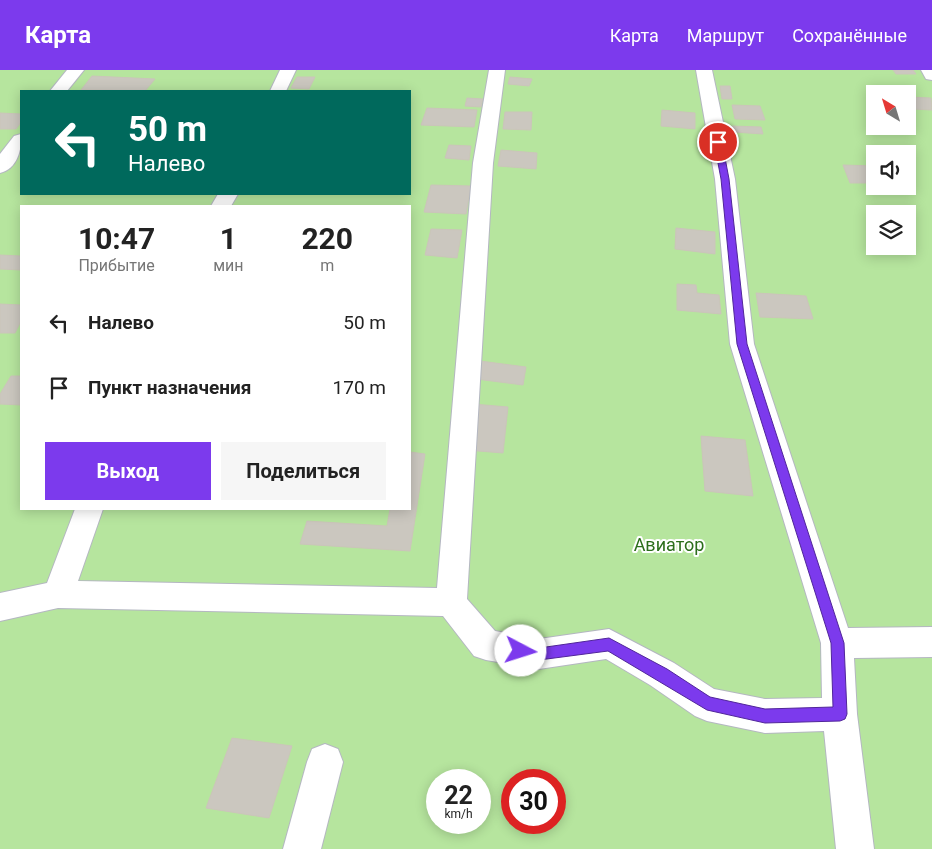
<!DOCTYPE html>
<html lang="ru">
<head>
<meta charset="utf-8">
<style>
  body { margin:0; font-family:Roboto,sans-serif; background:#f6f6f6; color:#222; height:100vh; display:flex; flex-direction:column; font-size:19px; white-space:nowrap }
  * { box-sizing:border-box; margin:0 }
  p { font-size:16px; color:#767676 }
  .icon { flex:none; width:28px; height:28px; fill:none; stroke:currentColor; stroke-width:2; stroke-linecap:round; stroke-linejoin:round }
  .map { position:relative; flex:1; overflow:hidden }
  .side { position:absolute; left:20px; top:135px; width:391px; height:305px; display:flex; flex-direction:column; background:#fff; border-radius:0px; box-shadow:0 2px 12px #0003 }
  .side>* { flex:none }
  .guide { position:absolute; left:20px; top:20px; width:391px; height:105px; border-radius:0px; box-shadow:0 2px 12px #0003; background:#00695c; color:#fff; overflow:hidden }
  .needle { width:32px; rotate:322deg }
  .controls { position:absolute; left:866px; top:15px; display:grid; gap:10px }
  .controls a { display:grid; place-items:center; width:50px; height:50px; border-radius:0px; background:#fff; box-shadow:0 2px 12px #0003; font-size:25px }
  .speed { position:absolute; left:426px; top:699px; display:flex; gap:10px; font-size:25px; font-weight:700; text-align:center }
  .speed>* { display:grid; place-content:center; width:65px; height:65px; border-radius:50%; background:#fff; box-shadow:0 2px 12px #0003; line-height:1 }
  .speed small { font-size:12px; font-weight:400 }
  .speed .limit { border:8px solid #d22; background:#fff; color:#111 }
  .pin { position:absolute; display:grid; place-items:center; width:42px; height:42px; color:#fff; margin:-21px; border:2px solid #fff; border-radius:50%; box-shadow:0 1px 5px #0007 }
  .me { position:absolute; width:55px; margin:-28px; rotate:95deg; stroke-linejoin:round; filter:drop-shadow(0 0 4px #0008) }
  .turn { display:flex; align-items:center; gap:18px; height:105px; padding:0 25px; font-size:22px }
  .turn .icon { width:65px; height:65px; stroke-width:2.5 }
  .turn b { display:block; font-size:35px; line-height:42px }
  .eta { display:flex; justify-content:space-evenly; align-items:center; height:85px; text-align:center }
  .eta b { font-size:30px; font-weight:700; line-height:35px }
  .button { display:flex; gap:10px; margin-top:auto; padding:10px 25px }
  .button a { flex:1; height:58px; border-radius:0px; background:#7c3aed; color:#fff; font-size:20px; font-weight:700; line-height:58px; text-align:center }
  .button a+a { background:#f6f6f6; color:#222 }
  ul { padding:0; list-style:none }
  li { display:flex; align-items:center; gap:15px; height:65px; padding:0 25px }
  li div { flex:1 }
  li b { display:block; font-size:19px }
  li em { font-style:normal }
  header { display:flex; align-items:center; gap:30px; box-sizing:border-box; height:70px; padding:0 25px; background:#7c3aed; color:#fff }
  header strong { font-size:24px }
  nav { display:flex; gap:28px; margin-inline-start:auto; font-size:18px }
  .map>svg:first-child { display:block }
  .green { fill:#b6e59e; fill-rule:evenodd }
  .building { fill:#cbc7bf; stroke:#cbc5ba }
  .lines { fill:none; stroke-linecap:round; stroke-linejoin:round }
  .minor-casing { stroke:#b4b7c1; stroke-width:2 }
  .minor { fill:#fff; fill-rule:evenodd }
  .route { fill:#7c3aed; stroke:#51269a }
  .labels { text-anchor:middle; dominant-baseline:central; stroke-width:4; stroke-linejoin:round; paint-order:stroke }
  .park-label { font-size:18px; fill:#2c6e1b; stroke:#fff }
</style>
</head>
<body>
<header>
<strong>Карта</strong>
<nav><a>Карта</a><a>Маршрут</a><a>Сохранённые</a></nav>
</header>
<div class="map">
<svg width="932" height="779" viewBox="0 0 932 779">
  <rect width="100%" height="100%" fill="#efe9e1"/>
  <path class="green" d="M0 0H932V779H0ZM21 21H410V124H21ZM875 24H908V56H875ZM875 84H908V116H875ZM21 136H410V439H21ZM875 144H908V176H875ZM438 710H480V752H438ZM512 710H555V752H512Z"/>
  <g class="building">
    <polygon points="893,0 913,0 916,4 896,4"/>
    <polygon points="92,6 155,9 145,21 81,20"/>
    <polygon points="297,7 315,7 309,19 291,18"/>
    <polygon points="510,7 532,9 529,16 508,14"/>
    <polygon points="720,16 730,16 732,29 722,29"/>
    <polygon points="908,27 931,28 932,40 912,39"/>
    <polygon points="467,28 483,29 481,37 465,36"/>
    <polygon points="732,35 760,36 765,50 735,49"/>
    <polygon points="427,38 477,40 474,57 421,55"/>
    <polygon points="662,40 695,43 695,59 661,56"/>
    <polygon points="505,42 532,42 531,60 503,59"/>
    <polygon points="0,43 21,44 21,52 16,59 0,59"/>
    <polygon points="732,56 761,57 763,64 733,62"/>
    <polygon points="449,75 471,76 469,90 445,88"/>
    <polygon points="501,80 537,83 536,99 498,96"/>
    <polygon points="843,95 875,96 875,113 850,113"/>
    <polygon points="431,115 471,116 466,144 424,142"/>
    <polygon points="676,158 715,162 715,184 675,179"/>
    <polygon points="431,159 462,160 457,188 425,185"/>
    <polygon points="0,185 21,186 21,200 0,199"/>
    <polygon points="677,214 696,215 697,223 719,225 721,244 677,240"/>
    <polygon points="756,223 806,226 813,249 760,247"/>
    <polygon points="0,234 21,235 21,251 15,263 0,263"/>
    <polygon points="480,291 526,297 523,315 476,309"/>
    <polygon points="11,306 21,306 21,335 0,334 0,324"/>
    <polygon points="473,334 508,337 503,383 466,380"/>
    <polygon points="701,366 745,370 753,426 705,421"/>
    <polygon points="410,382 425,384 410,481 300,474 307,451 387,456 390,439 410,439"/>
    <polygon points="232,668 292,676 269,748 206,738"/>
  </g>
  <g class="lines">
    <g class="minor-casing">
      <g id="minor">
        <polygon points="67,0 84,0 67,21 50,21"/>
        <polygon points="280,0 296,0 286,21 270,21"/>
        <polygon points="489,0 505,0 493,93 467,529 495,561 539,569 609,559 674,593 714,619 765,629 822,628 821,573 730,274 715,109 696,0 712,0 735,109 754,274 848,558 932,557 932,587 854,588 857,644 874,779 836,779 824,661 765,663 707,651 695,646 650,615 606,589 539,599 486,590 474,586 443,546 58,538 0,551 0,523 47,513 75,439 103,439 78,511 437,518 473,93"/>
        <polygon points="921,0 932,0 932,10 926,9"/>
        <path d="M21 64C22 80 17 99 0 103V84L14 66Z"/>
        <polygon points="218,124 238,124 231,136 211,136"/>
        <polygon points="325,674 338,679 343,692 321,779 283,779 307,692 312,679"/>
      </g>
    </g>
    <use href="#minor" class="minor"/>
  </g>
  <polygon class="route" points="718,70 722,72 729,109 747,274 844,573 847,644 845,649 840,651 765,653 707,640 608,581 539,590 517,586 515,581 517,577 521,575 539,578 609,568 667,599 710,627 765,639 833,637 831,573 737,274 721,109 714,72"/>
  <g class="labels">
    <g class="park-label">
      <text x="669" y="474">Авиатор</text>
    </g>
  </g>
</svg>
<div class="controls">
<a><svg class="needle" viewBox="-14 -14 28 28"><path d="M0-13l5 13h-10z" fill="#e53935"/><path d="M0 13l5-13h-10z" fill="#767676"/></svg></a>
<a><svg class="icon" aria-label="sound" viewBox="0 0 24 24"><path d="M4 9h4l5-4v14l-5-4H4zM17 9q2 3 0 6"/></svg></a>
<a><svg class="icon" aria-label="layers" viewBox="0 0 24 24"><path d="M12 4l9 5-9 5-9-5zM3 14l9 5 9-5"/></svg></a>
</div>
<div class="speed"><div>22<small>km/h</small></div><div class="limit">30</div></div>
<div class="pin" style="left:718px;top:72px;background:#d93025"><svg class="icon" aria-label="arrive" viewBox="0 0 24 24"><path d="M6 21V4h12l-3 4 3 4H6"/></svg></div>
<svg class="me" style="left:521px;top:581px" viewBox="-20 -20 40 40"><circle r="19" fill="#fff"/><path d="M0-13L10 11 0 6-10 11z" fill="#7c3aed"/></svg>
<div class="guide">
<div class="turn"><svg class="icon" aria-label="left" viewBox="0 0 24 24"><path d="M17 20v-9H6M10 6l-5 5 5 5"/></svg><div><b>50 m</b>Налево</div></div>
</div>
<section class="side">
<div class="eta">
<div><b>10:47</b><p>Прибытие</p></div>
<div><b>1</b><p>мин</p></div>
<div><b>220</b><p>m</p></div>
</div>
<ul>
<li><svg class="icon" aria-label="left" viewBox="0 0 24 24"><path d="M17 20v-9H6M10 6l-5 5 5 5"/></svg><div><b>Налево</b></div><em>50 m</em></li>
<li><svg class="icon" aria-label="arrive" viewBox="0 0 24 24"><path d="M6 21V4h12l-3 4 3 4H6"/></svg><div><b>Пункт назначения</b></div><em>170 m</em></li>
</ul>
<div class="button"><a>Выход</a><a>Поделиться</a></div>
</section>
</div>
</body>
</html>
